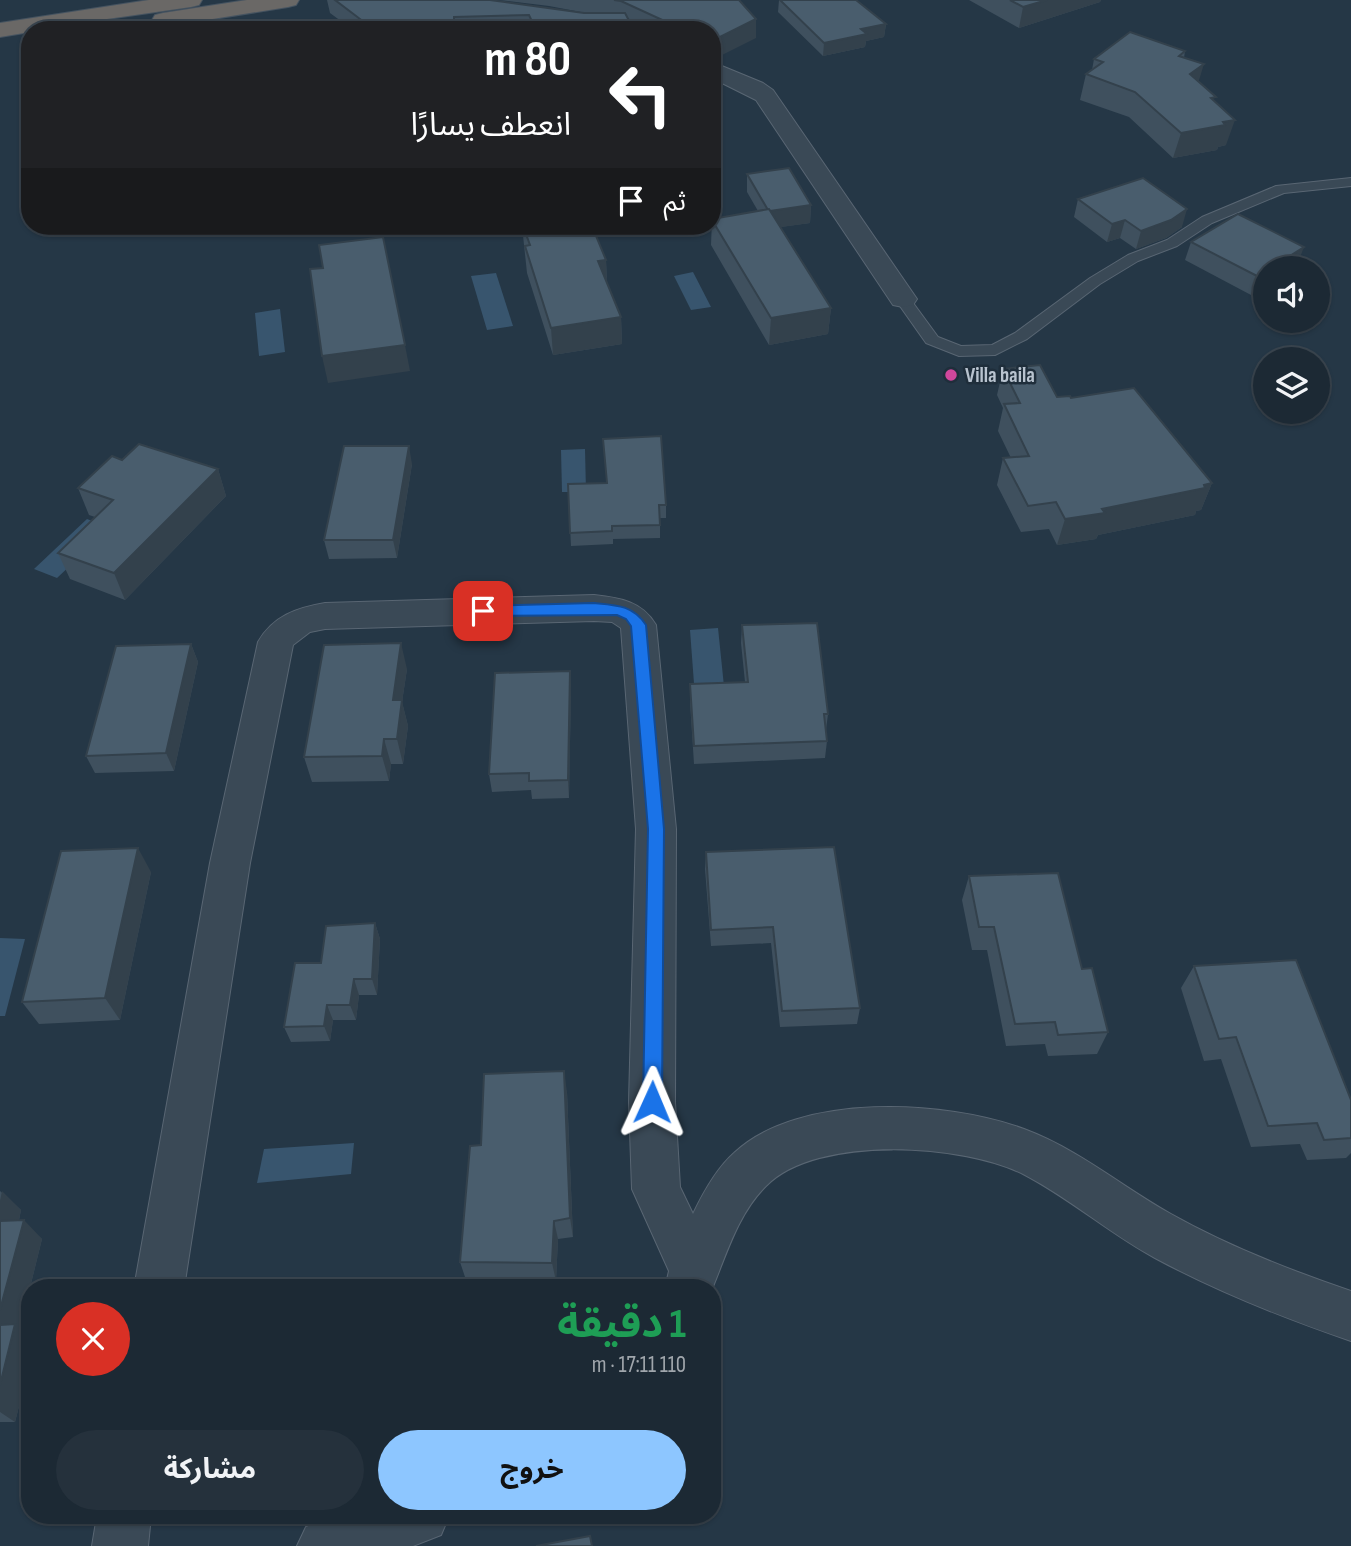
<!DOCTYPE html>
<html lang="ar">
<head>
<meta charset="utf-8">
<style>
  body { margin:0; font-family:"Sofia Sans Condensed","Noto Sans Arabic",sans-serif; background:#25313c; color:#f1f3f6; direction:rtl; height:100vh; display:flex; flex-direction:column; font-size:26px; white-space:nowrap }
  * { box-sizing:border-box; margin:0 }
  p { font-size:23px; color:#a0a6ac }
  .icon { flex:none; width:38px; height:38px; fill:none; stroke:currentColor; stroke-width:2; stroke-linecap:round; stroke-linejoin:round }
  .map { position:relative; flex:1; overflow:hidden; direction:ltr }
  .side { position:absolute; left:21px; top:1279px; width:700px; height:245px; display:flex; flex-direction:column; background:#1c2934; border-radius:28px; box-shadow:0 2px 5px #0004,0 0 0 2px #3a454f; direction:rtl }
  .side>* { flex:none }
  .banner { position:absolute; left:21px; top:21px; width:700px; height:214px; border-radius:28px; box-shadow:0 2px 5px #0004,0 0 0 2px #3a454f; direction:rtl; background:#202124; color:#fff; overflow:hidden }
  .fabs { position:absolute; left:1253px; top:256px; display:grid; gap:14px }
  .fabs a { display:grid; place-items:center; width:77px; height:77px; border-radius:50%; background:#1c2934; box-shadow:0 2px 5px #0004,0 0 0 2px #3a454f; font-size:35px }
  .pin { position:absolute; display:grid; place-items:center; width:60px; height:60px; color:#fff; margin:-30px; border-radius:14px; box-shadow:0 4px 10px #0006 }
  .me { position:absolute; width:77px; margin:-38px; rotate:1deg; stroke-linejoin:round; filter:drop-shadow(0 0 5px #0008) }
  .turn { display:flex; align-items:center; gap:24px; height:147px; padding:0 35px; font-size:32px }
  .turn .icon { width:91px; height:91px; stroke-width:2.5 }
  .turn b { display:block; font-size:49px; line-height:60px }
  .then { display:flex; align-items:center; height:66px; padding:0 35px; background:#0003; gap:14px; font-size:26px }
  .round { display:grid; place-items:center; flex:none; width:74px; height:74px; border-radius:37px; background:#25313c }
  .summary { display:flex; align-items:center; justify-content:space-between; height:119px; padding:0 35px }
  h1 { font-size:42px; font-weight:700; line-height:52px; color:#1e9e55 }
  .button { display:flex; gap:14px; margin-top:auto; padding:14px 35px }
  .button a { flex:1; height:80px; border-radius:42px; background:#8dc6ff; color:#111; font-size:28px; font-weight:700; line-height:80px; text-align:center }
  .button a+a { background:#25313c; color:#f1f3f6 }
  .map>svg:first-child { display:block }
  .water { fill:#38556e }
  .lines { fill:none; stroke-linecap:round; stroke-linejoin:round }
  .service-casing { stroke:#596673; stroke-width:2 }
  .minor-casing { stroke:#596673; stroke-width:2 }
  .trunk-casing { stroke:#455360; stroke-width:2 }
  .service { fill:#3a4956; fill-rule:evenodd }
  .minor { fill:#3a4956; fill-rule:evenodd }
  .trunk { fill:#6a6866; fill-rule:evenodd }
  .wall { fill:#3f505e }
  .shaded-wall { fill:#33414c }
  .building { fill:#495d6d; stroke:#33414c; stroke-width:2 }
  .route { fill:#1a73e8; stroke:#114b97; stroke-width:2 }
  .hotel-dot { fill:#d1479c; stroke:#1f2e3b; stroke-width:2.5 }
  .labels { text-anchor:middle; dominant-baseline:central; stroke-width:5; stroke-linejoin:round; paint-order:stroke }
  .far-poi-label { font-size:21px; font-weight:bold; fill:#b8c3cf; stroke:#1f2e3b; text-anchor:start }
</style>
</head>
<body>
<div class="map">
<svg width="1351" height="1546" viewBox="0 0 1351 1546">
  <rect width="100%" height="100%" fill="#253746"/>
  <g class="water">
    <polygon points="693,272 711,307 691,310 674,276"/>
    <polygon points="496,273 513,326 487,330 471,276"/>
    <polygon points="280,309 285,352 259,356 255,313"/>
    <polygon points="585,449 586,492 562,492 561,450"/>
    <polygon points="87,519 110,528 57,578 34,569"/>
    <polygon points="718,628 725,696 695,697 690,630"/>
    <polygon points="0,938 25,939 5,1016 0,1016"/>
    <polygon points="354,1143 351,1174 257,1183 264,1149"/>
  </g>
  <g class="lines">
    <g class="service-casing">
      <polygon id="service" points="1351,178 1351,186 1284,193 1212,223 1177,246 1138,261 1100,284 1027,339 995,355 959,356 926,343 895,299 898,296 908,296 938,337 961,346 992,345 1015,333 1090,278 1128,255 1167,240 1202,217 1276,186"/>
    </g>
    <g class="minor-casing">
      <g id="minor">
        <polygon points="712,62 763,83 773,90 917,299 913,305 903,307 893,305 756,100 712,78"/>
        <path d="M594 595C620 598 642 601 656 625L676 829 675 1102 680 1187 693 1214C703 1193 716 1169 734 1153 799 1092 946 1100 1024 1129 1078 1149 1121 1186 1171 1214 1228 1246 1289 1270 1351 1291V1341C1284 1318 1218 1292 1155 1258 1110 1234 1071 1199 1025 1175 965 1144 817 1134 766 1186 738 1214 727 1253 712 1289L665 1288 669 1271 632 1189 629 1102 636 829 621 628 612 622 594 621 325 629 310 632 293 645 250 863 184 1288H134L210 863 258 642C273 616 296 608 325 603Z"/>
        <polygon points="97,1516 151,1516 148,1546 92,1546"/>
        <polygon points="335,1516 449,1516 441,1535 413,1546 297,1546 306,1527"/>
      </g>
    </g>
    <g class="trunk-casing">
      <g id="trunk">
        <polygon points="149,0 202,0 199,5 191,7 30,30 30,32 0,37 0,23"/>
        <polygon points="247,0 299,0 296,5 288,7 163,27 155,25 152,20 155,15 163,13"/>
      </g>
    </g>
    <use href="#service" class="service"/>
    <use href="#minor" class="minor"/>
    <use href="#trunk" class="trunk"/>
  </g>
  <g class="wall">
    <polygon points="327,0 490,0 586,13 549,6 499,0 739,0 756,19 756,38 712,30 642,30 631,25 634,30 353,30 330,13"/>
    <polygon points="779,0 856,0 886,24 884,37 866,41 865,47 823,56 778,12"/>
    <polygon points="969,0 1101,0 1100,2 1019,28"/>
    <polygon points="1185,51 1184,58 1199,82 1215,102 1226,145 1218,147 1217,150 1173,158 1129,117 1080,100 1086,74 1092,70 1094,59"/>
    <polygon points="747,174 811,205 810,223 780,227 831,308 828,334 769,345 711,245 712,219 758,211 747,192"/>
    <polygon points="1078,199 1182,227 1166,238 1136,249 1120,238 1107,242 1074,217"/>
    <polygon points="522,226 606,260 607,284 621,317 622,344 553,355 527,273"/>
    <polygon points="1191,242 1297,265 1251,295 1185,260"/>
    <polygon points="1003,369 1057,397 1071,398 1212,483 1201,510 1196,511 1195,515 1098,535 1096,539 1057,545 1049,529 1021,532 997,485 1003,458 1011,458 998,431 1003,408 997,395"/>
    <polygon points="122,460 218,469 226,496 125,600 70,579 58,553 95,517 89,515 78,488"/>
    <polygon points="412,464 397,558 329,559 324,540"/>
    <polygon points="568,484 666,505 666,518 660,518 660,538 613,539 613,544 571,546"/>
    <polygon points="742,625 828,714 826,730 827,741 825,758 694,764 690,702 690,684 745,682 741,643"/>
    <polygon points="191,644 198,662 174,771 95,773 86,756"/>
    <polygon points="407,669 402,702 408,726 403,764 391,764 389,781 312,782 304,757"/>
    <polygon points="570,671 571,689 569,798 532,799 531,790 492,792 489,774"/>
    <polygon points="706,852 860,1008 857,1024 780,1027 771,943 711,946 705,869"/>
    <polygon points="151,872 120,1020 39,1024 22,1002"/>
    <polygon points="969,876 1082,969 1108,1032 1097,1054 1048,1056 1045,1044 1006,1046 987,950 972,950 962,900"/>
    <polygon points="375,923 380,939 377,995 359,995 356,1020 333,1020 330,1041 291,1042 284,1027 321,963"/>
    <polygon points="1194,966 1351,1100 1351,1153 1346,1158 1307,1160 1300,1144 1251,1147 1221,1059 1204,1061 1181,988"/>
    <polygon points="567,1092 573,1237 558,1239 556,1281 466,1280 460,1262"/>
    <polygon points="0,1191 21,1210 19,1220 42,1239 20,1328 30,1336 30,1363 15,1422 0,1422"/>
  </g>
  <g class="shaded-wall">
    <polygon points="1047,0 1101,0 1100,2 1019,28 1023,7"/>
    <polygon points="756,19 756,38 712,60 712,41"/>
    <polygon points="886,24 884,37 866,41 865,47 823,56 824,43 861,29"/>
    <polygon points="1204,64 1196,90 1190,74"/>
    <polygon points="1235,120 1226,145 1218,147 1217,150 1173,158 1181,133"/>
    <polygon points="811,205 810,223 768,229 769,211"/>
    <polygon points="1187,209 1182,227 1166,238 1136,249 1141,231"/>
    <polygon points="1125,220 1120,238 1107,242 1112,224"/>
    <polygon points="1304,247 1297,265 1293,268 1271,268"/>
    <polygon points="606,260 607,286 598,261"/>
    <polygon points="1265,271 1265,285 1251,295 1257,276"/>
    <polygon points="831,308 828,334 769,345 771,318"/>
    <polygon points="621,317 622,344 553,355 551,328"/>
    <polygon points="405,345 410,371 328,383 322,356"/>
    <polygon points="409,446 412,464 397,558 393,540"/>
    <polygon points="218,469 226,496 125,600 114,573"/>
    <polygon points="1212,483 1201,510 1196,511 1195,515 1098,535 1096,539 1057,545 1065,519"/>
    <polygon points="401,643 407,669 402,702 408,726 403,764 397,739 393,700"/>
    <polygon points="191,644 198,662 174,771 166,753"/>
    <polygon points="570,671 571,689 569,798 568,780"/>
    <polygon points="384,739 391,764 389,781 382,756"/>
    <polygon points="138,848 151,872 120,1020 105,998"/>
    <polygon points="375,923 380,939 377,995 372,979"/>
    <polygon points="354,979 359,995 356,1020 350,1005"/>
    <polygon points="327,1005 333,1020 330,1041 324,1026"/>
    <polygon points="564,1071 567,1092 573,1237 570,1218"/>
    <polygon points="2,1191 21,1210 15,1240 0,1226 0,1201"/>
    <polygon points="24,1220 42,1239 20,1328 30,1336 30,1363 15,1422 0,1412 0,1310"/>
    <polygon points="554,1221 558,1239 556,1281 552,1263"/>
  </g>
  <g class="building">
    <polygon points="335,0 490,0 584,13 625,13 634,30 536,30 529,15 454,17 454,30 361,30 364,22"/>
    <polygon points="614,0 739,0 756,19 712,41 712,30 684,30 621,1"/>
    <polygon points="780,0 856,0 886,24 861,29 867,34 824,43"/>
    <polygon points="1010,0 1047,0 1023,7"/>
    <polygon points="1130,32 1185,51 1179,56 1204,64 1190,74 1216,97 1211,98 1235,120 1223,122 1225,125 1181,133 1135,92 1086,74 1103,62 1094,59"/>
    <polygon points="789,168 811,205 770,211 768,210 747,174"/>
    <polygon points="1143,178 1187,209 1171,220 1141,231 1125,220 1112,224 1078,199"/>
    <polygon points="769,209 831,308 771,318 712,220 712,219"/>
    <polygon points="1238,214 1304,247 1271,268 1265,268 1265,271 1257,276 1191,242"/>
    <polygon points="523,226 592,226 606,260 598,261 621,317 551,328 525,246 530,245"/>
    <polygon points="383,237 405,345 322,356 310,269 323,268 319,245"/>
    <polygon points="1040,365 1057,397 1070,396 1071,398 1134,388 1212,483 1204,485 1205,488 1102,509 1105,513 1065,519 1056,502 1028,506 1003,458 1029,456 1004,404 1020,403 1003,369"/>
    <polygon points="661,436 666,505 659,505 660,525 612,526 612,531 570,533 568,484 607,483 603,439"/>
    <polygon points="139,444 218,469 114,573 58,553 113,500 78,488 112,456 122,460"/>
    <polygon points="344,446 409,446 393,540 324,540"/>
    <polygon points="817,623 828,714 824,714 827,741 694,746 690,684 748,682 742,625"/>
    <polygon points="401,643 393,700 402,700 397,739 384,739 382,756 304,757 324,645"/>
    <polygon points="191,644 166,753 86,756 116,646"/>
    <polygon points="570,671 568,780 529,781 529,773 489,774 495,673"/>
    <polygon points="834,847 860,1008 782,1011 773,927 711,930 706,852"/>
    <polygon points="138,848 105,998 22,1002 61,851"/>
    <polygon points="1058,873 1082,969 1092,968 1108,1032 1058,1035 1055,1022 1015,1024 994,927 979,927 969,876"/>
    <polygon points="375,923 372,979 354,979 350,1005 327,1005 324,1026 284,1027 295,963 321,963 326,926"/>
    <polygon points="1296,960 1351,1100 1351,1138 1324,1140 1317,1123 1268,1126 1236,1037 1219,1039 1194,966"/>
    <polygon points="564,1071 570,1218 554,1221 552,1263 460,1262 470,1146 481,1145 484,1074"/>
    <polygon points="24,1220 0,1310 0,1221"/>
    <polygon points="15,1324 0,1385 0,1325"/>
    <polygon points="590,1536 592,1546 536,1546"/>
  </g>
  <path class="route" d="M594 603C616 605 633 605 646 625L664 829 662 1102 659 1108 652 1111 646 1108 643 1102 648 829 631 626 626 619 617 615 483 616 476 611 483 606Z"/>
  <circle class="hotel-dot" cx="951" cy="375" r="7"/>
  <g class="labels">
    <g class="far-poi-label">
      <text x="965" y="375">Villa baila</text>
    </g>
  </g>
</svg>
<div class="fabs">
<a><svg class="icon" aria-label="sound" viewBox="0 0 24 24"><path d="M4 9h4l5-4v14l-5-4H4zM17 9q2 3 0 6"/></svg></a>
<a><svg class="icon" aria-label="layers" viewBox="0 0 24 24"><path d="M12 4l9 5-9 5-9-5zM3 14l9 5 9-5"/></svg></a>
</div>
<div class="pin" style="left:483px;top:611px;background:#d93025"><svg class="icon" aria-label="arrive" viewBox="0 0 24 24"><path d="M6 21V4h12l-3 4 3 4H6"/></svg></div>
<svg class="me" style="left:652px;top:1102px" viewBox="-20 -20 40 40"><path d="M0-17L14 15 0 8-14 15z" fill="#1a73e8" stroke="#fff" stroke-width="4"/></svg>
<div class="banner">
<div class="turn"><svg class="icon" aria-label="left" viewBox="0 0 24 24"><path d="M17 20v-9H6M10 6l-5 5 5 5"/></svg><div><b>80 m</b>انعطف يسارًا</div></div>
<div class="then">ثم<svg class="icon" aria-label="arrive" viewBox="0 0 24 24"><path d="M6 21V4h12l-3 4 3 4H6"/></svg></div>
</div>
<section class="side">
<div class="summary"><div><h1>1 دقيقة</h1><p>110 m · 17:11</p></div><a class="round" style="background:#d93025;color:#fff"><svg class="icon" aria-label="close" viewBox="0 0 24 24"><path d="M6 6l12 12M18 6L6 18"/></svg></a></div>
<div class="button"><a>خروج</a><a>مشاركة</a></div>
</section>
</div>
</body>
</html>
